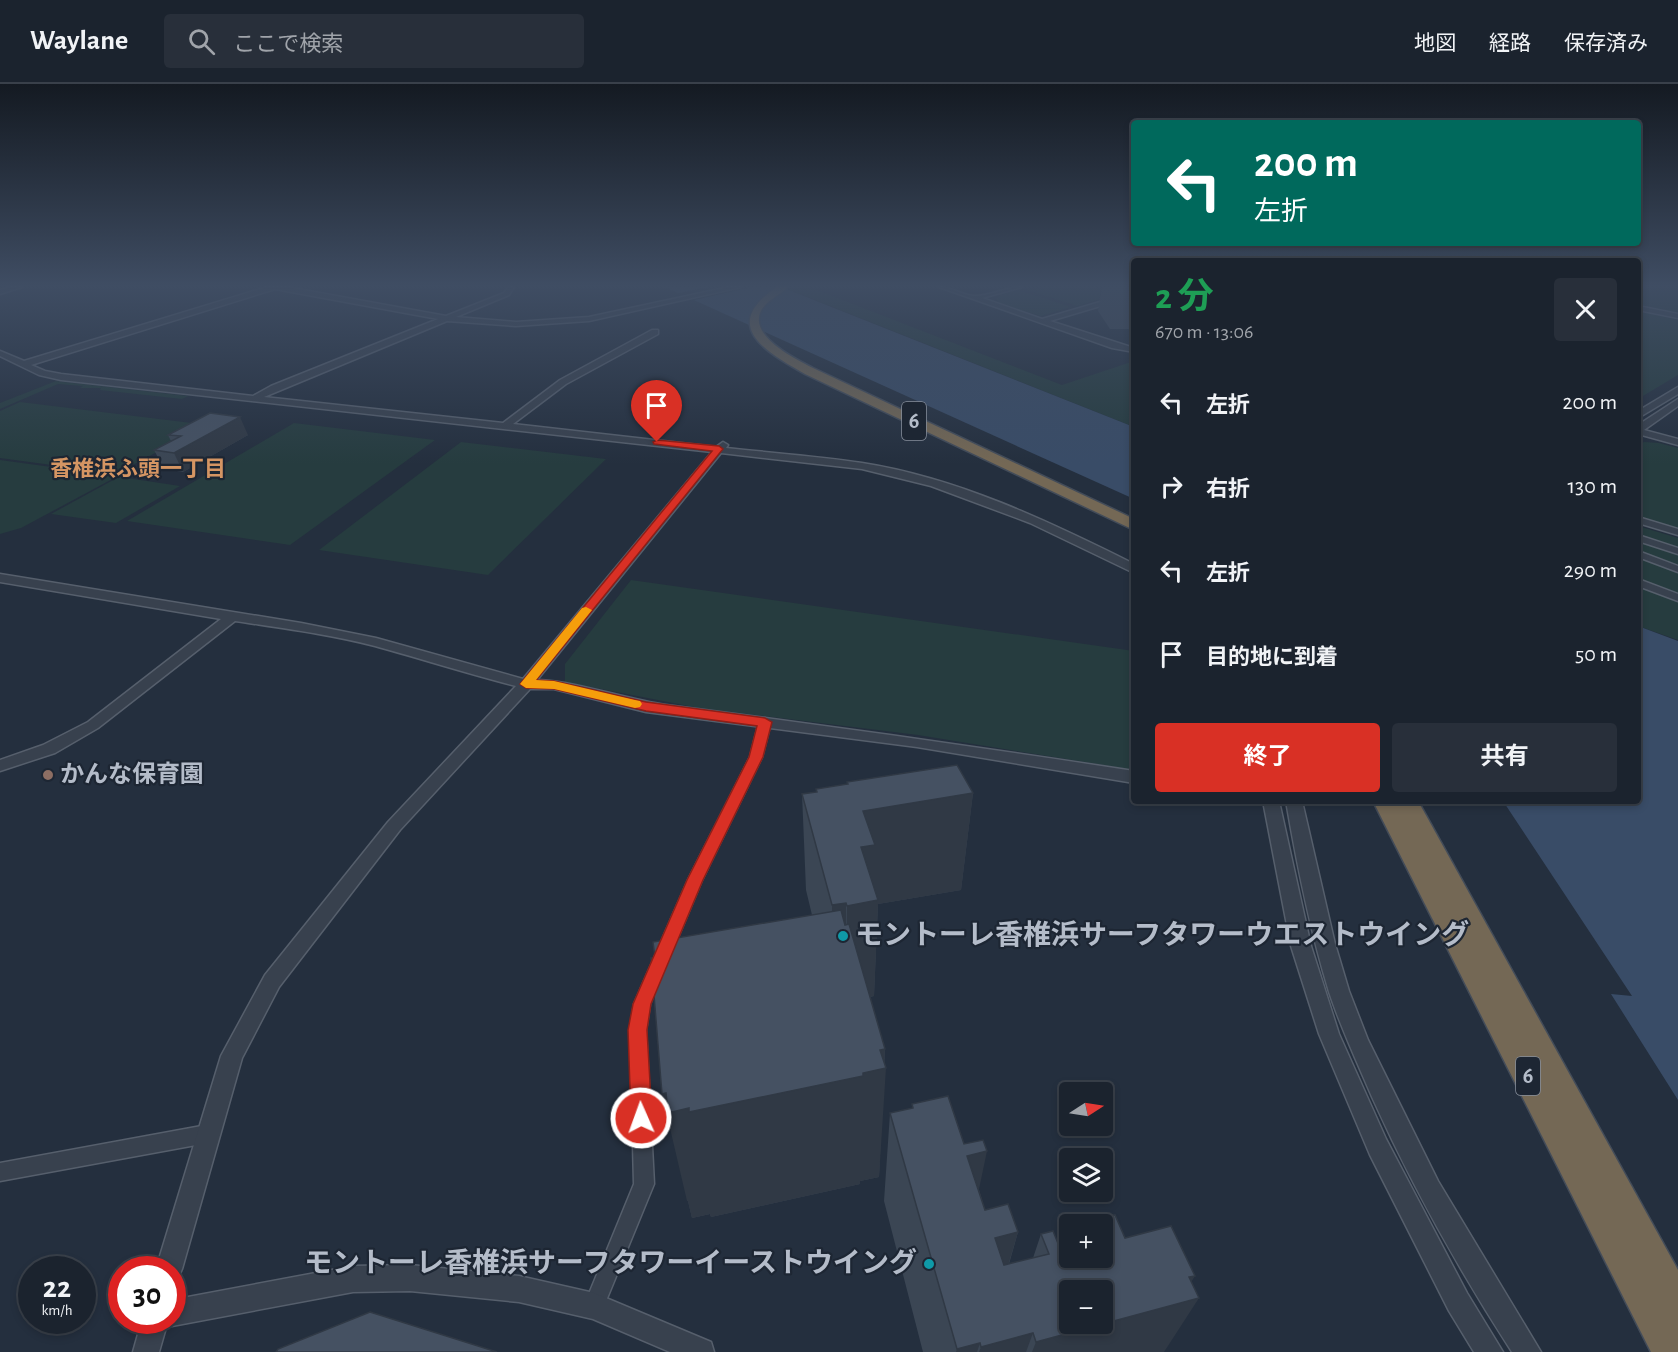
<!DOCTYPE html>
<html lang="ja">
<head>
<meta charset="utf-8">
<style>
  body { margin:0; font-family:"Alegreya Sans","Noto Sans JP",sans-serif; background:#282f3a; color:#f1f3f6; height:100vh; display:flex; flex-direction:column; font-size:22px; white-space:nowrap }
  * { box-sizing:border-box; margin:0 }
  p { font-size:20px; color:#a0a4aa }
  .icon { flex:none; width:33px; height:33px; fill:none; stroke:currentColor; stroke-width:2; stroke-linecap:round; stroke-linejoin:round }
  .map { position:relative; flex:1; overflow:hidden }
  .details { position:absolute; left:1131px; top:174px; width:510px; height:546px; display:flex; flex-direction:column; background:#1b232e; border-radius:6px; box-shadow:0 3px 9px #0003,0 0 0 2px #39404a }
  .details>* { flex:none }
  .guide { position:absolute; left:1131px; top:36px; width:510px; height:126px; border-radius:6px; box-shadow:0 3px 9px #0003,0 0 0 2px #39404a; background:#00695c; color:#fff; overflow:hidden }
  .needle { width:39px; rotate:78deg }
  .tools { position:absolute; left:1059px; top:998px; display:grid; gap:12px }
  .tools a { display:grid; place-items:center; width:54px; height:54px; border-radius:6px; background:#1b232e; box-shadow:0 3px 9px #0003,0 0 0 2px #39404a; font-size:30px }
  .speed { position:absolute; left:18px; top:1172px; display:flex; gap:12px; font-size:30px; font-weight:700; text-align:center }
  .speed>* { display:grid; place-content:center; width:78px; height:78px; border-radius:50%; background:#1b232e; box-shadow:0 3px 9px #0003,0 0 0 2px #39404a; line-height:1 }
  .speed small { font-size:15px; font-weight:400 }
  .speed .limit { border:9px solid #d22; background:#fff; color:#111 }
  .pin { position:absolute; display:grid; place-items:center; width:51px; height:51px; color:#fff; margin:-62px -26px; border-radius:50% 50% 50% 0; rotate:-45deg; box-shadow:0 0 6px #0007 }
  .pin .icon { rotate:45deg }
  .me { position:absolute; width:66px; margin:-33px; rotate:358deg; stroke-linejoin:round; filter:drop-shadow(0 0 4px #0008) }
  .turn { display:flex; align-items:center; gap:21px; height:126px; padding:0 24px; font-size:27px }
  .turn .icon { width:78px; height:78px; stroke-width:2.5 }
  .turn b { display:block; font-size:42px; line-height:51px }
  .round { display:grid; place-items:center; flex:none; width:63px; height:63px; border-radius:6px; background:#282f3a }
  .overview { display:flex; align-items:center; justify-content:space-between; height:102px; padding:0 24px }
  h1 { font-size:36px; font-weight:700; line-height:45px; color:#1e9e55 }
  .primary-button { display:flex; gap:12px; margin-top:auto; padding:12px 24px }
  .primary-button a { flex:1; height:69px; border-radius:6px; background:#d93025; color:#fff; font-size:24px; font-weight:700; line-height:69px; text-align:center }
  .primary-button a+a { background:#282f3a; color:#f1f3f6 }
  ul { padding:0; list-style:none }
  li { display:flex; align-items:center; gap:18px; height:84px; padding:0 24px }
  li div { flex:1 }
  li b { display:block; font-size:22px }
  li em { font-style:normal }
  header { display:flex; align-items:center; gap:36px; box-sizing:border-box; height:84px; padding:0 30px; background:#1b232e; border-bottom:2px solid #39404a }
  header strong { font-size:28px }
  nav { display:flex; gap:33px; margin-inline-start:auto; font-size:21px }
  .search { width:420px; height:54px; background:#282f3a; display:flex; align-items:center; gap:15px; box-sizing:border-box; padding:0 21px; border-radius:6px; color:#a0a4aa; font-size:22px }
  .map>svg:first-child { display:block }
  .green { fill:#263c3f }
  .water { fill:#394c67 }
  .pier { fill:#242f3e }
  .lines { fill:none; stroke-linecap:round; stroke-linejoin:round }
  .minor-casing { stroke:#565f6c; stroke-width:3 }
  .tertiary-casing { stroke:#565f6c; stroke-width:3 }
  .motorway-casing { stroke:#434c59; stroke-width:3 }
  .minor { fill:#38414e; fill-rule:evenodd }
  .tertiary { fill:#38414e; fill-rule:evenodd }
  .motorway { fill:#746855; fill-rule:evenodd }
  .wall { fill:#3b4654 }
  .shaded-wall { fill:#303945 }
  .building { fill:#455162; stroke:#303945; stroke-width:1.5; fill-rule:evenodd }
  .route { fill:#d93025; stroke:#8d1f18; stroke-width:1.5 }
  .slow { fill:#f59e0b }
  .education-dot { fill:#8d6e63; stroke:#1d2633; stroke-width:2 }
  .culture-dot { fill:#0f9aa8; stroke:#1d2633; stroke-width:2 }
  .labels { text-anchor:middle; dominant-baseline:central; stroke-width:4.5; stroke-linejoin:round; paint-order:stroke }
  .shield { fill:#1d2633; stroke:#878f9c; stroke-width:1.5 }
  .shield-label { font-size:22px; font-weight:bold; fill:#b4bcc9 }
  .far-neighbourhood-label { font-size:22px; font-weight:bold; fill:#d59563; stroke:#1d2633 }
  .poi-label { font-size:24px; font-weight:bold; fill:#b4bcc9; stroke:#1d2633; text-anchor:start }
  .near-poi-label { font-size:28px; font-weight:bold; fill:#b4bcc9; stroke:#1d2633; text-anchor:start }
</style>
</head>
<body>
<header>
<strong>Waylane</strong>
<div class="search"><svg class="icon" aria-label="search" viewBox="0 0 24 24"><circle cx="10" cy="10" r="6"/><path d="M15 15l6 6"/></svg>ここで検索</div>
<nav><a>地図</a><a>経路</a><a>保存済み</a></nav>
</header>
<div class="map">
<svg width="1678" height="1268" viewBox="0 0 1678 1268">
  <rect width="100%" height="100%" fill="#242f3e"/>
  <g class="green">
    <polygon points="783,203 809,203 1062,301 1134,277 1134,343"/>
    <polygon points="1040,203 1097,203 1102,207 1099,214 1103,214 1077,222 1028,206"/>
    <polygon points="1638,203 1678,203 1678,229 1638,220"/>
    <polygon points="1018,206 1071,223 1041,232 1001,220 996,215 1000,211"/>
    <polygon points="1638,227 1678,236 1678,291 1638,315"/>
    <polygon points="56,297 188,312 182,315 100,306 101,304 80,304 83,302 58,300 0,325 0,319"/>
    <polygon points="20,318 208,341 121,387 111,389 0,374 0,327"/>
    <polygon points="223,336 231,337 127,394 180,402 116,439 51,430"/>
    <polygon points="294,339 435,356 290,461 127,437"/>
    <polygon points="461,358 606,375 488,491 319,466"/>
    <polygon points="1644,358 1659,359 1678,364 1678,446 1638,434 1638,362"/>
    <polygon points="0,376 118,392 21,444 0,450"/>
    <polygon points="1638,442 1678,454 1678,465 1638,453"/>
    <polygon points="1638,457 1678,471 1678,483 1638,468"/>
    <polygon points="1638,472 1678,487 1678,511 1638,496"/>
    <polygon points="631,496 1134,567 1134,686 918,651 699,624 565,598 565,580"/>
    <polygon points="1644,503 1678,516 1678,556 1638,542 1638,507"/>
  </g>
  <g class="water">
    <polygon points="665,203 781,203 1134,343 1134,415"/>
    <polygon points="1638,542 1678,557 1678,1016 1611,910 1632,912 1503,717 1638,717"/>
  </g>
  <polygon class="pier" points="707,203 752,203 690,217 675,210"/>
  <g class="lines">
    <g class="minor-casing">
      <g id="minor">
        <polygon points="1638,433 1678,445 1678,451 1638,439"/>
        <polygon points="1638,451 1678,464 1678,470 1638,457"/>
        <polygon points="1638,467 1678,482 1678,488 1638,473"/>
        <polygon points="1638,495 1678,510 1678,517 1638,502"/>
        <polygon points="765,634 771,638 762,673 702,796 650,920 646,946 654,1100 601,1229 594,1232 587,1229 584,1222 634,1100 630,946 634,920 688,796 750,673 759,638"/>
        <polygon points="207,1041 213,1044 216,1050 213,1056 207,1059 0,1097 0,1079"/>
      </g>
    </g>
    <g class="tertiary-casing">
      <g id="tertiary">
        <polygon points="11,203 22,203 0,210 0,206"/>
        <path d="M267 203H287L446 232 504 209 508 203H514L509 211 456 233 516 238 589 233 729 203H741L589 237 516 242 447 237 264 313 503 339 560 296 652 246H658V250L566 300 513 340 716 363 723 358 728 361 726 364C771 369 817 372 862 379 958 394 1048 437 1134 480V489L1030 439 931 402 862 385 721 369 537 596C581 598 623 615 666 621 822 641 978 663 1134 687V699L917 663 646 628 554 605H530L400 746 279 903 242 974 182 1185 178 1194 172 1196V1185H156L221 972 265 891 388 738 516 602C469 590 422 575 375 562 329 550 281 544 235 537L98 644 55 669 0 687V676L43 661 88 638 221 535 0 498V490L301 539 376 554 523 595 712 368 61 296 39 291 0 272V267L24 277ZM275 205 438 235 271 302 253 312 61 290 45 287 31 281Z"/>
        <path d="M939 203C952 203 963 212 975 212 991 212 1006 203 1022 203L982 214 1042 235 1134 208V212L1050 237 1134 264V268L1112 264Z"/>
        <polygon points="1638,222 1678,230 1678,234 1638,226"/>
        <polygon points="1678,303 1678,310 1638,334 1638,327"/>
        <polygon points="1678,315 1678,322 1644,346 1678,355 1678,361 1638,350 1638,341"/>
        <polygon points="1263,717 1279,717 1311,862 1339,950 1386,1055 1467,1209 1503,1268 1474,1268 1449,1227 1370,1071 1319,950 1291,862"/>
        <path d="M1286 717H1302L1335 860 1349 907 1368 956 1438 1097 1541 1268H1512C1459 1186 1412 1102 1372 1013 1357 978 1341 944 1329 908 1310 846 1297 781 1286 717Z"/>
        <polygon points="410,1181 519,1192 594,1209 711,1258 714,1268 670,1268 593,1235 519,1218 410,1207 353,1208 172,1242 167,1240 159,1268 133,1268 142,1236 172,1236 172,1216 353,1182"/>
      </g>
    </g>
    <g class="motorway-casing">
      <g id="motorway">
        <path d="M777 203H788C780 211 769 215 762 225 746 251 795 275 813 284L1134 435V446L805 290C764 267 720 241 777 203Z"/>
        <polygon points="1373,717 1418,717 1678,1186 1678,1268 1651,1268"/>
      </g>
    </g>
    <use href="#minor" class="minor"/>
    <use href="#tertiary" class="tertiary"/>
    <use href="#motorway" class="motorway"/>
  </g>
  <g class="wall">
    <polygon points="1102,203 1134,203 1134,245 1110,245 1098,227"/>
    <polygon points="168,351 248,351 183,388 164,385 154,366 171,357"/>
    <polygon points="816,705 973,709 961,806 878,820 874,912 870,913 885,965 879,1093 860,1097 860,1100 711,1133 710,1130 692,1134 688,1117 687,1117 812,831 806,806 802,710 816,708"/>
    <polygon points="912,1020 979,1106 985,1126 1018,1148 1009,1180 1033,1174 1041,1150 1062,1169 1102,1173 1102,1140 1101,1140 1103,1134 1125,1154 1164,1268 923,1268 884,1117 890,1029 912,1024"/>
  </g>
  <g class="shaded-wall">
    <polygon points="240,333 248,351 183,388 174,369"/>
    <polygon points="973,709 961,806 878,820 874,912 846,917 847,822 861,763 863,727"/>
    <polygon points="846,819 846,914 833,917 832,821"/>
    <polygon points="885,965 884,985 886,984 879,1093 860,1097 860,1100 711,1133 710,1130 692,1134 688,1117 687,1117 662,1010 863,989 880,966"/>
    <polygon points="987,1067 969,1153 967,1072"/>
    <polygon points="1018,1148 994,1229 995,1154"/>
    <polygon points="1195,1192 1177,1220 1199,1214 1164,1268 1032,1268 1036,1258 1189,1193"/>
    <polygon points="1033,1249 1026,1268 979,1268 981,1263"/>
    <polygon points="980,1259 977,1268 956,1268 957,1265"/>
  </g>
  <g class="building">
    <polygon points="210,329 240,333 174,369 154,366 181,352 168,351"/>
    <polygon points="957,681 973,709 863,727 875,761 861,763 878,816 847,822 846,819 832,821 802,710 817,708 816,705 848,700 847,698"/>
    <polygon points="841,826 845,841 849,840 885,965 880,966 886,984 863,989 863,992 689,1028 689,1024 668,1029 666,1009 662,1010 651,874 655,874 653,858"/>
    <path d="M948 1012 964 1060 983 1056 987 1067 967 1072 985 1126 1008 1120 1018 1148 995 1154 1004 1181 1049 1170 1041 1150 1053 1147 1062 1169 1070 1167V1173H1102V1158L1112 1156 1103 1134 1115 1131 1125 1154 1171 1142 1195 1192 1189 1193 1199 1214 1036 1258 1033 1249 981 1263 980 1259 957 1265 890 1029 913 1024 912 1020ZM1070 1206H1102V1239H1070Z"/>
    <polygon points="370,1228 497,1268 276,1268 278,1265"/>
  </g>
  <linearGradient id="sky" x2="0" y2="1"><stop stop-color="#141a22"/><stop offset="0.53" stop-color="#3f4d63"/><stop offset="1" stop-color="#3f4d63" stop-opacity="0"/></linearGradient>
  <rect width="1678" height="380" fill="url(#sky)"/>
  <polygon class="route" points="657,356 719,362 723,365 536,596 554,597 646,618 765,634 772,638 763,673 703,796 651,920 647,946 652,1034 649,1041 641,1044 634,1041 631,1034 628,946 633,920 687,796 749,673 757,642 646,627 554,605 526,604 520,600 712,367 654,360 653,358"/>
  <polygon class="slow" points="586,523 592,526 536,596 554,597 635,616 640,617 642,620 640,623 635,624 554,605 526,604 520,600 582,524"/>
  <circle class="education-dot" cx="48" cy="691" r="6"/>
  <g class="culture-dot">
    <circle cx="843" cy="852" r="6"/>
    <circle cx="929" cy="1180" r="6"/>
  </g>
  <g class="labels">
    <g class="shield">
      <rect x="902" y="318" width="24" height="38" rx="4.5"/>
      <rect x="1516" y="973" width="24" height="38" rx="4.5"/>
    </g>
    <g class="shield-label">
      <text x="914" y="337">6</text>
      <text x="1528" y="992">6</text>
    </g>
    <g class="far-neighbourhood-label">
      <text x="138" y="385">香椎浜ふ頭一丁目</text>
    </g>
    <g class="poi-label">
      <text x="60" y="691">かんな保育園</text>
    </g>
    <g class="near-poi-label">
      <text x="855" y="852">モントーレ香椎浜サーフタワーウエストウイング</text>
      <text x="917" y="1180" text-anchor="end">モントーレ香椎浜サーフタワーイーストウイング</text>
    </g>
  </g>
</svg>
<div class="tools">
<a><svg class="needle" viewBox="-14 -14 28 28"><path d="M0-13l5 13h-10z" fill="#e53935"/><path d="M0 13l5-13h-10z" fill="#a0a4aa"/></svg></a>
<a><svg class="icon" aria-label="layers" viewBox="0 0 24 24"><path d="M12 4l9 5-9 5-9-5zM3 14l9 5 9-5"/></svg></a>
<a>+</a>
<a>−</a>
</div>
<div class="speed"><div>22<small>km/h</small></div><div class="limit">30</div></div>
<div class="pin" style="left:657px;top:358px;background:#d93025"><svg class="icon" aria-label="arrive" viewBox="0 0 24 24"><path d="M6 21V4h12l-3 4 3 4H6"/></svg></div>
<svg class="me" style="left:641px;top:1034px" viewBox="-20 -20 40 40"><circle r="17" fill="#d93025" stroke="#fff" stroke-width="3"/><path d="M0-11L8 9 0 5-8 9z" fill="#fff"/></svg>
<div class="guide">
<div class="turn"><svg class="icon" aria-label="left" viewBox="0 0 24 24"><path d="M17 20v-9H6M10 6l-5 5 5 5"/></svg><div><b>200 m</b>左折</div></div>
</div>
<section class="details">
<div class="overview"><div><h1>2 分</h1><p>670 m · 13:06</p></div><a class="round"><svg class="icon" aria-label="close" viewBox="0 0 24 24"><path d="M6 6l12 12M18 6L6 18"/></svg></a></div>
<ul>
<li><svg class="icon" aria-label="left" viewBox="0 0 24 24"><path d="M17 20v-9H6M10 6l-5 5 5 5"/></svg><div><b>左折</b></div><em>200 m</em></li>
<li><svg class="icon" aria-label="right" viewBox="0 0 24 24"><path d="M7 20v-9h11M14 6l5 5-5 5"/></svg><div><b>右折</b></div><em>130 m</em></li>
<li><svg class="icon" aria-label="left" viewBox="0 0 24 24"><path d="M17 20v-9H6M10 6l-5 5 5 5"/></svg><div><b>左折</b></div><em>290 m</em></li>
<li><svg class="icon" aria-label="arrive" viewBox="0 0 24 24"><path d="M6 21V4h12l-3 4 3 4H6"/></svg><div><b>目的地に到着</b></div><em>50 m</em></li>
</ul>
<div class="primary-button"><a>終了</a><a>共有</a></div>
</section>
</div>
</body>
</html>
